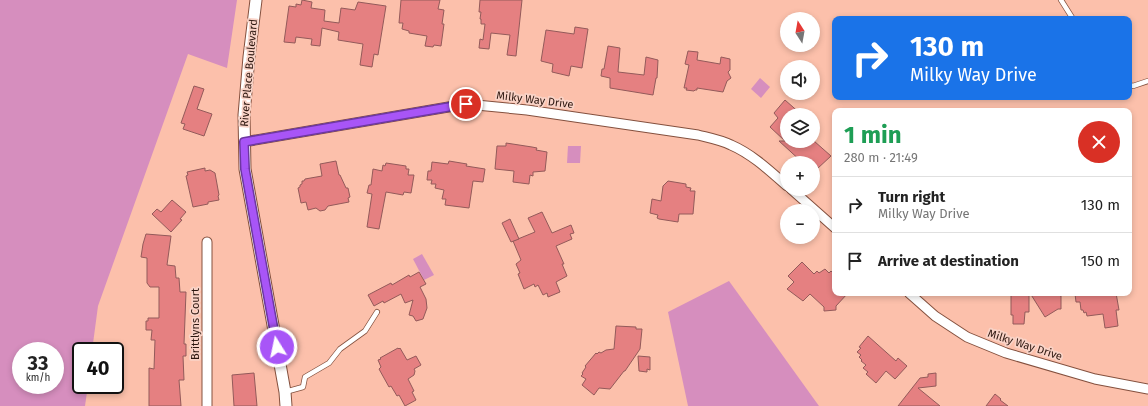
<!DOCTYPE html>
<html lang="en">
<head>
<meta charset="utf-8">
<style>
  body { margin:0; font-family:"Fira Sans",sans-serif; background:#f2f2f2; color:#222; height:100vh; display:flex; flex-direction:column; font-size:15px; white-space:nowrap }
  * { box-sizing:border-box; margin:0 }
  p { font-size:13px; color:#767676 }
  .icon { flex:none; width:22px; height:22px; fill:none; stroke:currentColor; stroke-width:2; stroke-linecap:round; stroke-linejoin:round }
  .map { position:relative; flex:1; overflow:hidden }
  .details { position:absolute; left:832px; top:108px; width:300px; height:188px; display:flex; flex-direction:column; background:#fff; border-radius:8px; box-shadow:0 2px 6px #0003 }
  .details>* { flex:none }
  .guide { position:absolute; left:832px; top:16px; width:300px; height:84px; border-radius:8px; box-shadow:0 2px 6px #0003; background:#1a73e8; color:#fff; overflow:hidden }
  .needle { width:26px; rotate:349deg }
  .controls { position:absolute; left:780px; top:12px; display:grid; gap:8px }
  .controls a { display:grid; place-items:center; width:40px; height:40px; border-radius:50%; background:#fff; box-shadow:0 2px 6px #0003; font-size:20px }
  .speed { position:absolute; left:12px; top:342px; display:flex; gap:8px; font-size:20px; font-weight:700; text-align:center }
  .speed>* { display:grid; place-content:center; width:52px; height:52px; border-radius:50%; background:#fff; box-shadow:0 2px 6px #0003; line-height:1 }
  .speed small { font-size:10px; font-weight:400 }
  .speed .limit { border:2px solid #111; border-radius:6px; background:#fff; color:#111 }
  .pin { position:absolute; display:grid; place-items:center; width:34px; height:34px; color:#fff; margin:-17px; border:2px solid #fff; border-radius:50%; box-shadow:0 1px 4px #0007 }
  .me { position:absolute; width:44px; margin:-22px; rotate:350deg; stroke-linejoin:round; filter:drop-shadow(0 0 3px #0008) }
  .turn { display:flex; align-items:center; gap:14px; height:84px; padding:0 12px; font-size:18px }
  .turn .icon { width:52px; height:52px; stroke-width:2.5 }
  .turn b { display:block; font-size:28px; line-height:34px }
  .round { display:grid; place-items:center; flex:none; width:42px; height:42px; border-radius:21px; background:#f2f2f2 }
  .summary { display:flex; align-items:center; justify-content:space-between; height:68px; padding:0 12px }
  h1 { font-size:24px; font-weight:700; line-height:30px; color:#1e9e55 }
  ul { padding:0; list-style:none }
  li { display:flex; align-items:center; gap:12px; height:56px; padding:0 12px; border-top:1px solid #e0e0e0 }
  li div { flex:1 }
  li b { display:block; font-size:15px }
  li em { font-style:normal }
  .map>svg:first-child { display:block }
  .green { fill:#d68ebe; fill-rule:evenodd }
  .building { fill:#e58081; stroke:#935a5a }
  .lines { fill:none; stroke-linecap:round; stroke-linejoin:round }
  .service-casing { stroke:#84503e; stroke-width:6 }
  .minor-casing { stroke:#84503e; stroke-width:11 }
  .tertiary-casing { stroke:#84503e; stroke-width:13 }
  .service { stroke:#fff; stroke-width:4.5 }
  .minor { stroke:#fff; stroke-width:9 }
  .tertiary { stroke:#fff; stroke-width:11 }
  .route-casing { stroke:#6d37a1; stroke-width:10 }
  .route { stroke:#a855f7; stroke-width:7 }
  .labels { text-anchor:middle; dominant-baseline:central; stroke-width:3.5; stroke-linejoin:round; paint-order:stroke }
  .street-label { font-size:11px; fill:#2c160f; stroke:#f9d3c7 }
</style>
</head>
<body>
<div class="map">
<svg width="1148" height="406" viewBox="0 0 1148 406">
  <rect width="100%" height="100%" fill="#fcc0ab"/>
  <g class="green">
    <path d="M0 0H237L227 68 188 54 98 306 92 351H81V385H88L85 406H0ZM21 351H55V385H21Z"/>
    <polygon points="760,78 770,87 761,98 751,89"/>
    <polygon points="568,146 581,146 580,163 567,163"/>
    <polygon points="422,254 434,275 424,280 413,259"/>
    <polygon points="729,281 819,406 688,406 668,312"/>
  </g>
  <g class="building">
    <polygon points="302,0 312,2 311,8 325,10 324,21 339,23 341,8 355,10 358,2 386,6 378,55 374,54 372,67 360,65 363,44 338,40 339,32 322,28 320,46 311,45 312,39 296,37 295,43 284,42 289,6 296,7 296,4 301,5"/>
    <polygon points="401,0 440,0 438,9 444,10 442,24 444,24 441,46 434,45 433,47 425,46 427,36 409,33 409,31 402,29 403,23 399,23"/>
    <polygon points="480,0 522,0 516,56 507,55 510,35 491,33 489,49 479,48 480,39 483,40 485,24 481,24 481,19 480,19 481,12 479,12"/>
    <polygon points="575,27 588,29 582,68 571,66 569,76 552,72 553,64 541,61 546,30 574,34"/>
    <polygon points="608,46 620,48 618,72 644,75 646,57 658,60 657,78 656,78 653,95 610,88 610,78 601,76 602,69 604,69"/>
    <polygon points="688,51 698,52 697,60 720,64 721,57 730,59 730,70 728,72 731,78 727,81 723,92 697,88 697,90 695,90 694,91 686,90 687,88 684,88 689,65 685,64"/>
    <polygon points="194,86 204,89 197,109 212,114 204,136 183,129 185,124 181,123"/>
    <polygon points="785,100 802,115 787,115 787,141 814,141 831,156 817,169 813,167 813,163 803,163 779,141 785,141 770,127 778,118 774,113"/>
    <polygon points="506,143 532,147 537,148 536,150 547,152 545,171 533,172 533,176 530,175 529,184 513,182 514,171 495,169 497,146 506,146"/>
    <polygon points="336,161 339,175 340,175 346,188 348,188 350,197 348,198 349,202 328,206 325,210 320,211 316,208 308,210 306,202 301,203 298,188 300,187 300,185 302,184 302,181 304,181 305,179 322,176 320,164"/>
    <polygon points="449,161 467,164 466,166 485,169 483,182 473,181 469,208 445,205 446,199 442,199 444,190 435,188 436,184 431,184 432,180 427,180 428,171 431,171 432,162 448,164"/>
    <polygon points="386,163 406,166 406,169 409,169 408,175 414,175 411,193 404,192 403,195 386,192 379,229 367,227 372,194 367,193 369,185 371,185 373,169 382,171 383,165 385,166"/>
    <polygon points="205,168 205,171 210,170 215,173 219,195 218,196 219,200 208,202 208,204 193,207 186,176 188,175 187,172"/>
    <polygon points="668,181 686,184 686,187 691,188 690,191 695,191 693,214 679,214 678,222 659,219 657,218 658,215 650,213 652,199 661,201 663,186"/>
    <polygon points="172,200 186,212 180,219 182,220 171,232 152,214 157,209 161,212"/>
    <polygon points="542,212 552,233 571,225 574,233 570,234 572,239 556,246 564,264 562,264 567,276 556,282 560,292 548,297 547,293 543,295 538,285 535,287 534,284 524,289 518,274 520,273 516,264 521,260 513,241 535,232 528,218"/>
    <polygon points="510,219 519,239 511,242 502,223"/>
    <polygon points="146,234 171,236 167,265 175,266 176,278 179,278 180,292 186,292 184,344 186,344 186,356 183,356 184,380 179,380 181,406 149,406 149,368 154,369 155,340 151,340 152,330 146,330 146,321 148,321 148,318 159,318 159,287 150,287 147,283 147,258 141,257 143,244"/>
    <polygon points="802,262 814,274 817,271 819,273 825,269 829,273 831,271 835,275 835,293 848,293 836,306 836,310 824,311 824,307 810,294 803,301 787,289 794,282 788,276"/>
    <polygon points="419,272 426,284 420,287 426,299 427,308 423,319 416,321 413,316 409,315 413,300 405,303 401,294 384,303 383,301 374,306 368,295 391,283 392,285 409,275 410,277"/>
    <polygon points="1011,293 1029,293 1029,312 1025,312 1024,324 1013,324 1013,315 1011,315"/>
    <polygon points="1030,293 1058,293 1058,295 1061,296 1061,309 1058,309 1045,317"/>
    <polygon points="1080,293 1116,293 1119,310 1116,310 1118,326 1105,328 1103,314 1087,316 1086,312 1084,313 1083,310 1081,310 1080,302 1076,302 1075,294"/>
    <polygon points="616,326 636,327 636,329 642,329 640,349 625,371 624,371 610,389 599,388 594,395 582,385 586,379 581,376 583,374 582,373 586,367 585,366 596,353 597,354 599,352 601,353 606,350 614,349"/>
    <polygon points="868,336 896,361 898,358 907,366 895,379 886,371 876,383 866,374 868,372 863,368 866,365 861,361 862,360 859,357 861,355 857,352 861,348 859,347"/>
    <polygon points="398,348 399,349 400,348 407,360 416,356 421,365 414,369 415,371 414,375 408,379 414,391 412,392 416,400 405,406 399,395 397,396 391,386 389,387 379,369 381,367 378,360 381,359 380,358"/>
    <polygon points="638,356 650,357 650,370 647,369 647,372 639,371"/>
    <polygon points="254,373 257,406 234,406 232,375"/>
    <polygon points="936,373 936,386 918,388 940,406 898,406 920,378 928,377 928,374"/>
    <polygon points="995,394 1001,399 1000,400 1008,406 986,406"/>
  </g>
  <g class="lines">
    <g class="service-casing">
      <g id="service">
        <polyline points="1061,0 1073,19"/>
        <polyline points="1129,85 1133,86 1148,81"/>
        <polyline points="285,392 303,387 305,377 329,363 340,349 365,331 377,312"/>
      </g>
    </g>
    <g class="minor-casing">
      <g id="minor">
        <path d="M244 142 466 104 527 110 698 135C710 138 721 140 731 145 752 154 770 171 787 186"/>
        <polyline points="791,189 835,228"/>
        <polyline points="909,293 935,316 967,337 1006,353 1095,379 1148,389"/>
        <polyline points="207,406 207,242"/>
      </g>
    </g>
    <g class="tertiary-casing">
      <polyline id="tertiary" points="256,0 249,57 244,115 245,169 285,392 286,406"/>
    </g>
    <use href="#service" class="service"/>
    <use href="#minor" class="minor"/>
    <use href="#tertiary" class="tertiary"/>
  </g>
  <g class="lines">
    <g class="route-casing">
      <polyline id="route" points="277,347 245,169 244,142 466,104"/>
    </g>
    <use href="#route" class="route"/>
  </g>
  <g class="labels">
    <g class="street-label">
      <text transform="translate(249 73) rotate(-85)">River Place Boulevard</text>
      <text transform="translate(535 100) rotate(7)">Milky Way Drive</text>
      <text transform="translate(195 324) rotate(-90)">Brittlyns Court</text>
      <text transform="translate(1025 345) rotate(18)">Milky Way Drive</text>
    </g>
  </g>
</svg>
<div class="controls">
<a><svg class="needle" viewBox="-14 -14 28 28"><path d="M0-13l5 13h-10z" fill="#e53935"/><path d="M0 13l5-13h-10z" fill="#767676"/></svg></a>
<a><svg class="icon" aria-label="sound" viewBox="0 0 24 24"><path d="M4 9h4l5-4v14l-5-4H4zM17 9q2 3 0 6"/></svg></a>
<a><svg class="icon" aria-label="layers" viewBox="0 0 24 24"><path d="M12 4l9 5-9 5-9-5zM3 14l9 5 9-5"/></svg></a>
<a>+</a>
<a>−</a>
</div>
<div class="speed"><div>33<small>km/h</small></div><div class="limit">40</div></div>
<div class="pin" style="left:466px;top:104px;background:#d93025"><svg class="icon" aria-label="arrive" viewBox="0 0 24 24"><path d="M6 21V4h12l-3 4 3 4H6"/></svg></div>
<svg class="me" style="left:277px;top:347px" viewBox="-20 -20 40 40"><circle r="17" fill="#a855f7" stroke="#fff" stroke-width="3"/><path d="M0-11L8 9 0 5-8 9z" fill="#fff"/></svg>
<div class="guide">
<div class="turn"><svg class="icon" aria-label="right" viewBox="0 0 24 24"><path d="M7 20v-9h11M14 6l5 5-5 5"/></svg><div><b>130 m</b>Milky Way Drive</div></div>
</div>
<section class="details">
<div class="summary"><div><h1>1 min</h1><p>280 m · 21:49</p></div><a class="round" style="background:#d93025;color:#fff"><svg class="icon" aria-label="close" viewBox="0 0 24 24"><path d="M6 6l12 12M18 6L6 18"/></svg></a></div>
<ul>
<li><svg class="icon" aria-label="right" viewBox="0 0 24 24"><path d="M7 20v-9h11M14 6l5 5-5 5"/></svg><div><b>Turn right</b><p>Milky Way Drive</p></div><em>130 m</em></li>
<li><svg class="icon" aria-label="arrive" viewBox="0 0 24 24"><path d="M6 21V4h12l-3 4 3 4H6"/></svg><div><b>Arrive at destination</b></div><em>150 m</em></li>
</ul>
</section>
</div>
</body>
</html>
